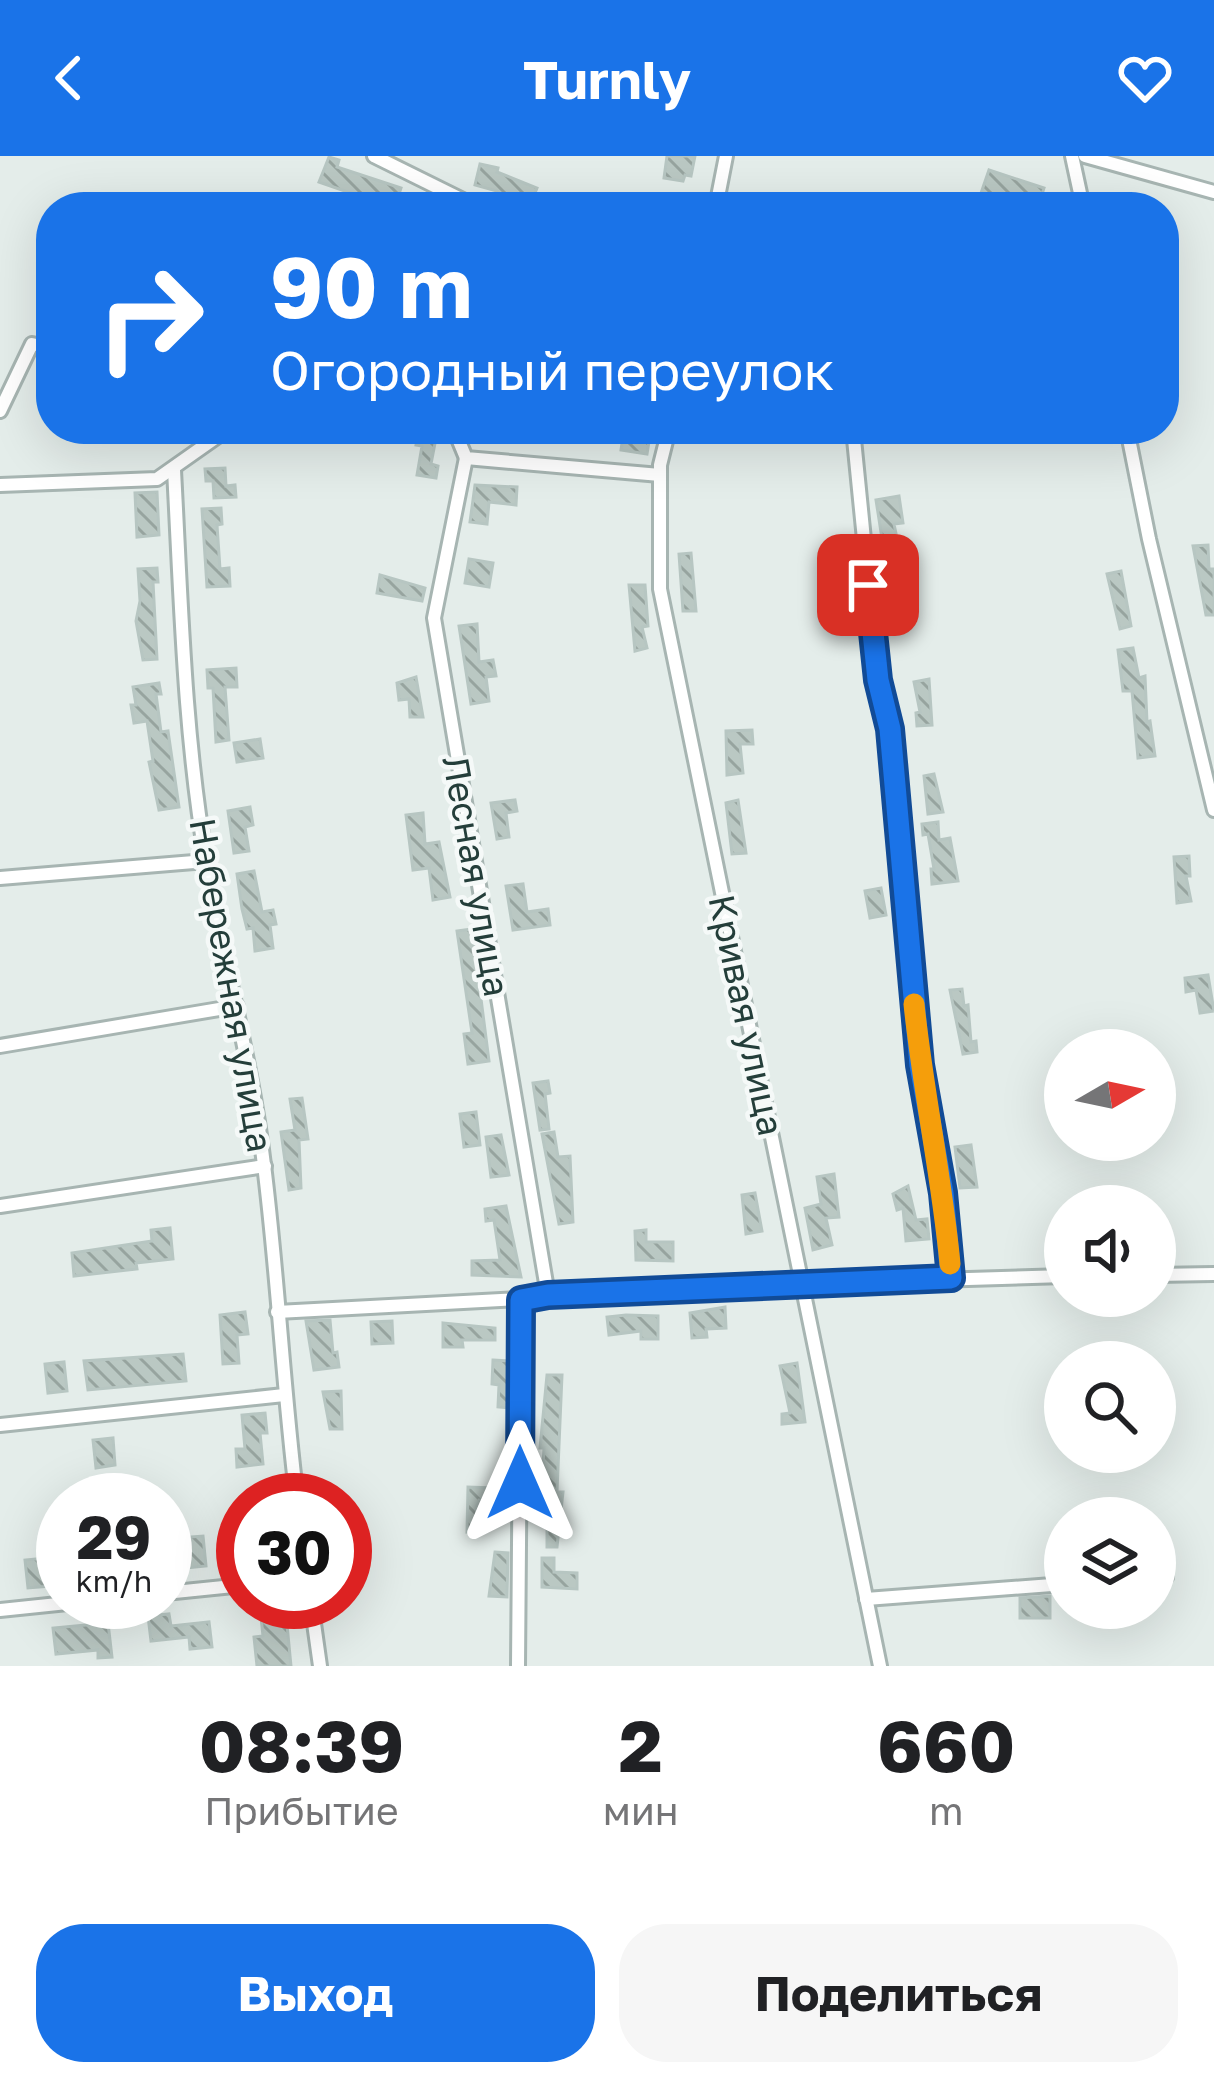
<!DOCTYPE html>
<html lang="ru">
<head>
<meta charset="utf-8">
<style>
  body { margin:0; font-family:"Golos Text",sans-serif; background:#f6f6f6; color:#202124; height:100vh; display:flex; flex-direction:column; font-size:45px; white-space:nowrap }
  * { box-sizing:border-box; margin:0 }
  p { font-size:39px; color:#757577 }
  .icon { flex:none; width:66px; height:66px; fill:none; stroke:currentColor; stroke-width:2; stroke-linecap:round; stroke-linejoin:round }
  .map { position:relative; height:1510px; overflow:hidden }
  .sheet { display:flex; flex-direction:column; background:#fff; flex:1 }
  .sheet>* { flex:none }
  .top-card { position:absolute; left:36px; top:36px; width:1143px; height:252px; border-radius:48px; box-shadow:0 12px 48px #0002; background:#1a73e8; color:#fff; overflow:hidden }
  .needle { width:78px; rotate:81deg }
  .tools { position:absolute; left:1044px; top:873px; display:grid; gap:24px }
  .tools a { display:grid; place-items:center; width:132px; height:132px; border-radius:50%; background:#fff; box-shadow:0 12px 48px #0002; font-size:60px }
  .speed { position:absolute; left:36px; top:1317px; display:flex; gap:24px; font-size:60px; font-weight:700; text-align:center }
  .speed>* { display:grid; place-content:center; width:156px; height:156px; border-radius:50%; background:#fff; box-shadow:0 12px 48px #0002; line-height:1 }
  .speed small { font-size:30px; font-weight:400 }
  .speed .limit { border:18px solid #d22; background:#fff; color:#111 }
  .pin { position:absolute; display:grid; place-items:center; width:102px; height:102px; color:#fff; margin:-51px; border-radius:24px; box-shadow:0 6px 18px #0006 }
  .me { position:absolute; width:132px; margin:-66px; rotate:0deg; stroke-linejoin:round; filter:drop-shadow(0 0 9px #0008) }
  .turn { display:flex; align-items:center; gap:42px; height:252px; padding:0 36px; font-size:54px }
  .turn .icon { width:156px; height:156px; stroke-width:2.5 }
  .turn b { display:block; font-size:84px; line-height:102px }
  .eta { display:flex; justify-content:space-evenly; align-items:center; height:204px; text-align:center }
  .eta b { font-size:72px; font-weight:700; line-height:84px }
  .button { display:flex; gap:24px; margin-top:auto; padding:24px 36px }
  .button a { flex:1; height:138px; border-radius:48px; background:#1a73e8; color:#fff; font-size:48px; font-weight:700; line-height:138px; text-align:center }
  .button a+a { background:#f6f6f6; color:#202124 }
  header { display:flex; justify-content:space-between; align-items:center; height:156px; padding:0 36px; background:#1a73e8; color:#fff; font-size:54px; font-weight:700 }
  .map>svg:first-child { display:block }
  .building { fill:url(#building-back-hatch); stroke:#b7c6c2; stroke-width:3 }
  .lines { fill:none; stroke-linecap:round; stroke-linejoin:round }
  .street-casing { stroke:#a7b5b2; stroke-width:18 }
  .street { stroke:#fff; stroke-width:12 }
  .route-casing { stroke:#114b97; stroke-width:30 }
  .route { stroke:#1a73e8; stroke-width:21 }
  .slow { stroke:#f59e0b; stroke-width:21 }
  .labels { text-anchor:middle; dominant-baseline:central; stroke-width:9; stroke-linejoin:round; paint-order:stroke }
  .street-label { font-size:36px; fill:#243e3a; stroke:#f5f9f8 }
</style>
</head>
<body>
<header><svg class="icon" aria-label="back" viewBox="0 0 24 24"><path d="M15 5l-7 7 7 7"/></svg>Turnly<svg class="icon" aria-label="heart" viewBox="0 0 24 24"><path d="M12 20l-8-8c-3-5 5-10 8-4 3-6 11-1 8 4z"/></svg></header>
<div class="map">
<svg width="1214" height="1510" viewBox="0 0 1214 1510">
  <defs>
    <pattern id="building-back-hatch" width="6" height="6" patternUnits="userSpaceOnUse" patternTransform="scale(3)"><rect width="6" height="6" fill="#bac8c3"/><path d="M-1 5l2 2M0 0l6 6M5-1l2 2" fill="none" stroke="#97a49f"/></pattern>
  </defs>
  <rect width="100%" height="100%" fill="#e4edea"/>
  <g class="building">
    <polygon points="667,0 695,0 691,20 685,19 683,25 664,22"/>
    <polygon points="329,1 339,4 337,11 401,32 399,38 429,51 377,51 367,47 368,43 319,26"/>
    <polygon points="480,8 498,12 497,16 537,32 535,37 568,51 521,51 495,42 497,35 475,29"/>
    <polygon points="989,14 1044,32 1038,51 1014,51 980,40"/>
    <polygon points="419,273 437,277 431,308 438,310 436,322 417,319 422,290 416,289"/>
    <polygon points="624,273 651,273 647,298 621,294"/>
    <polygon points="225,312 226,330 235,329 236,341 214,342 213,325 206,325 205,313"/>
    <polygon points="475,329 517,331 516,349 489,346 487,368 470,366"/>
    <polygon points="157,336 159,379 137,381 135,337"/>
    <polygon points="899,340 903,367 894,368 898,387 883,389 876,344"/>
    <polygon points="221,352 222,368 217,369 220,413 229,412 230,430 207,431 202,353"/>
    <polygon points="1208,389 1209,413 1214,413 1214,459 1206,459 1193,390"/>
    <polygon points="691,397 696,455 683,455 679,398"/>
    <polygon points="469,403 493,407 489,431 465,427"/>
    <polygon points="157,412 158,426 153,426 157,503 143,504 136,465 140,445 138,413"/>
    <polygon points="1121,415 1131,470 1120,473 1107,418"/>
    <polygon points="380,419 425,432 422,445 377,437"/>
    <polygon points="629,429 645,429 648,470 642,471 647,492 635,495"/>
    <polygon points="477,468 479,506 493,504 496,520 486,521 489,545 471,548 459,470"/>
    <polygon points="1133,492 1139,522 1145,520 1147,566 1150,565 1155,600 1138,602 1132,535 1123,535 1118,494"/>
    <polygon points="236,512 237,531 225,531 229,584 216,586 213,532 208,532 207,514"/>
    <polygon points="416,521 423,561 410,561 409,543 399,544 397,527"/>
    <polygon points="929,523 932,569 917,570 916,557 920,556 914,526"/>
    <polygon points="159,527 161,538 156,538 161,576 168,575 179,651 159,654 149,606 153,605 147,565 134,567 131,549 136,549 133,531"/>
    <polygon points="752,574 753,588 740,588 743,617 727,619 726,575"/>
    <polygon points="260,583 263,602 237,606 234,587"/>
    <polygon points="934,618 943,656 928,658 924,620"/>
    <polygon points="515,644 517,655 506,657 509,681 497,683 491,647"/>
    <polygon points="738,644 746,697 732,698 726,647"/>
    <polygon points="250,651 253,669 245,671 249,695 234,697 228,655"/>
    <polygon points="423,657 425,688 439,686 450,741 433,744 429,712 413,714 406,659"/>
    <polygon points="938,666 939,684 950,682 958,725 932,728 931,713 934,713 928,678 923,679 922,668"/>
    <polygon points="1189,700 1190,720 1186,720 1191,745 1177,747 1174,701"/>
    <polygon points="254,715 262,756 273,754 276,768 270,769 273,792 255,795 253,772 247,773 242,753 237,718"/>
    <polygon points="523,728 527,756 548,753 550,769 513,774 506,730"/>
    <polygon points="881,732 886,759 870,762 865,735"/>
    <polygon points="472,773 489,905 468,908 464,878 472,877 457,775"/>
    <polygon points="1208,819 1214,855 1200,857 1196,834 1186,836 1185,822"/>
    <polygon points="962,833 964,850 968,849 971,886 976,885 977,896 963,898 950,834"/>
    <polygon points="548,925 550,937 545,938 549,973 540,974 533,927"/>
    <polygon points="302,942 308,983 299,984 301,1032 289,1034 281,976 295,974 290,943"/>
    <polygon points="476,956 480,989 464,991 460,958"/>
    <polygon points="554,976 558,1001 570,1000 573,1066 559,1068 542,978"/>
    <polygon points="501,979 509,1019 491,1021 486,981"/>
    <polygon points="971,989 977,1031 960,1032 955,991"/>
    <polygon points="834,1018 839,1061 826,1062 832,1089 813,1094 805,1052 821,1048 817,1021"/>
    <polygon points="908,1030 916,1064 927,1063 929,1083 906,1085 903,1052 897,1054 893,1038"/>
    <polygon points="755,1037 762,1075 746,1078 742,1039"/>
    <polygon points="506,1050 521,1121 472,1119 472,1105 500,1104 494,1064 486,1065 485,1053"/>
    <polygon points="170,1072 173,1103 136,1107 137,1113 74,1120 72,1097 152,1085 151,1074"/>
    <polygon points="646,1074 646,1086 673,1086 673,1105 636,1104 635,1075"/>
    <polygon points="725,1151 726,1172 706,1173 707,1181 692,1182 690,1157"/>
    <polygon points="245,1156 248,1178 237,1179 239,1207 223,1208 220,1159"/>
    <polygon points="626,1159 658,1160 658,1183 641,1183 641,1175 609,1179 607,1161"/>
    <polygon points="330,1164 333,1197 337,1196 339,1211 314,1214 306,1165"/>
    <polygon points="392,1165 393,1187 372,1188 371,1166"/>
    <polygon points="443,1167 495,1172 495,1184 462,1184 463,1191 443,1191"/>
    <polygon points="183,1198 186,1225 88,1234 84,1205"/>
    <polygon points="493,1204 510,1205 510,1252 498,1251 499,1229 492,1228"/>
    <polygon points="64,1206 67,1235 48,1237 45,1208"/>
    <polygon points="797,1207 805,1266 782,1268 782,1258 790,1257 780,1210"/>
    <polygon points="547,1219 562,1219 557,1336 563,1336 557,1391 547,1391 547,1327 542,1326 544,1292 540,1292"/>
    <polygon points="341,1235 342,1273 330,1273 323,1236"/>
    <polygon points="265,1257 267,1277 260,1277 263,1308 237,1311 236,1293 245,1293 242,1259"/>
    <polygon points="113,1282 115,1309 96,1312 93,1284"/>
    <polygon points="503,1302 509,1302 509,1345 479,1344 476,1352 479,1374 467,1376 468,1331 496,1332 497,1326 502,1326"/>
    <polygon points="203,1380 206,1410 165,1414 165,1383"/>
    <polygon points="495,1396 508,1397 507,1441 489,1440"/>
    <polygon points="46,1402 63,1404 63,1429 28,1432 25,1404"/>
    <polygon points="542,1402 554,1402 554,1416 577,1417 577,1433 542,1431"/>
    <polygon points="1050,1440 1050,1462 1020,1462 1020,1442"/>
    <polygon points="285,1448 291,1510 257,1510 254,1481 263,1480 260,1451"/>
    <polygon points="169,1458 171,1470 209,1466 212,1491 190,1493 189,1481 151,1485 148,1460"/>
    <polygon points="108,1467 112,1501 98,1502 98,1494 56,1498 53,1472"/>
  </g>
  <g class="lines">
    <g class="street-casing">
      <g id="street">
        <polyline points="374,0 477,51"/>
        <polyline points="1072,0 1083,51"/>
        <polyline points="1085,0 1214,36"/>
        <polyline points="716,51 726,0"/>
        <polyline points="0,255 32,188 51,192"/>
        <polyline points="454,273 466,302 660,319"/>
        <polyline points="669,273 660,309 660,433 880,1510"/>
        <polyline points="853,273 878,524 890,573 920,909 943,1037 951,1122"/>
        <polyline points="1127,273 1149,383 1214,654"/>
        <polyline points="466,302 434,462 548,1139"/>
        <path d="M174 314C181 444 184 576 206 704 223 806 252 906 264 1009 278 1120 283 1232 297 1344"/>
        <polyline points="0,329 157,323 228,273"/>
        <polyline points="0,722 206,705"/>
        <polyline points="0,890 237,850"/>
        <polyline points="0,1050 265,1010"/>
        <polyline points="1155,1119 1214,1118"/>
        <polyline points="277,1156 803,1128 1065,1120"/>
        <polyline points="0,1269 284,1239"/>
        <polyline points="1155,1422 1166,1421"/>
        <polyline points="165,1437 243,1429"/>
        <polyline points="866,1443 1065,1428"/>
        <polyline points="311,1446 320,1510"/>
        <polyline points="0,1454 77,1446"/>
        <polyline points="518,1510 521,1145"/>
      </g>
    </g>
    <use href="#street" class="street"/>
  </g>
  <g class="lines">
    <g class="route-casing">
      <polyline id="route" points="520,1327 521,1144 548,1139 951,1122 943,1037 920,909 890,573 878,524 868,429"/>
    </g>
    <use href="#route" class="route"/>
    <path class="slow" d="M914 848C923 936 942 1021 950 1108"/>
  </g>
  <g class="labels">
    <g class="street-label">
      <text transform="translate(477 720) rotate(80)">Лесная улица</text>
      <text transform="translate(232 829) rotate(80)">Набережная улица</text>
      <text transform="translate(747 859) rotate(78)">Кривая улица</text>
    </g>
  </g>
</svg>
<div class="tools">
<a><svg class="needle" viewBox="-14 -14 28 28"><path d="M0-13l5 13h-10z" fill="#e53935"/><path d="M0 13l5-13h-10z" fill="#757577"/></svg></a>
<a><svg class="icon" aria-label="sound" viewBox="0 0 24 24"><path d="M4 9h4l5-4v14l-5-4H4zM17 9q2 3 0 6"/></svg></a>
<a><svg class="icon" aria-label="search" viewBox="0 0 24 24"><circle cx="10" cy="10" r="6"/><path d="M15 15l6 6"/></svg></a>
<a><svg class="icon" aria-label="layers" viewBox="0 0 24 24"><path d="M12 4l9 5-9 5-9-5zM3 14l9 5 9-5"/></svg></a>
</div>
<div class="speed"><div>29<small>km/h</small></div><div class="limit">30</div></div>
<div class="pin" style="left:868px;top:429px;background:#d93025"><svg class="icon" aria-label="arrive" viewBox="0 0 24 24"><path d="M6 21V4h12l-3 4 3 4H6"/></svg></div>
<svg class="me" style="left:520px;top:1327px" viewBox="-20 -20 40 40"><path d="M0-17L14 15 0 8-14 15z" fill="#1a73e8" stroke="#fff" stroke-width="4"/></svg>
<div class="top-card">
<div class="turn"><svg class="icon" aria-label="right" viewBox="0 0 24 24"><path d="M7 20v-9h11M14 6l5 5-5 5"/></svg><div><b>90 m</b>Огородный переулок</div></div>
</div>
</div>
<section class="sheet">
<div class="eta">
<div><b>08:39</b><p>Прибытие</p></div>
<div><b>2</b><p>мин</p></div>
<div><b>660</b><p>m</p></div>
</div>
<div class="button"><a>Выход</a><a>Поделиться</a></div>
</section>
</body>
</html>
